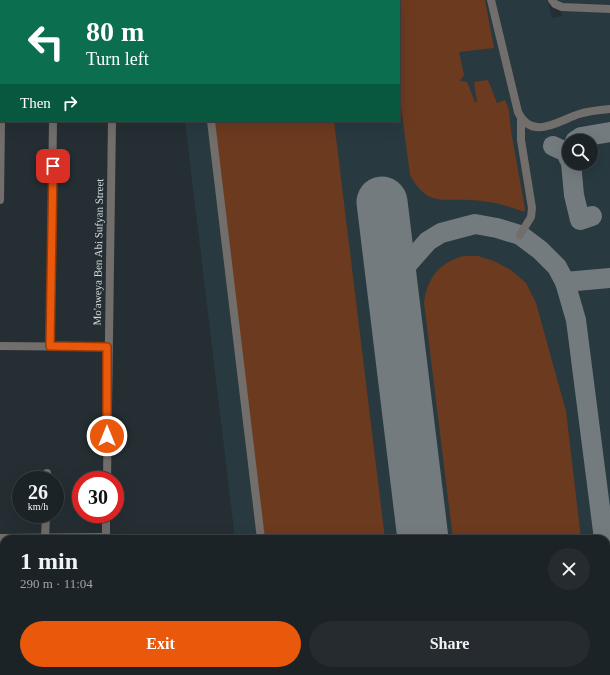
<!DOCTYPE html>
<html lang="en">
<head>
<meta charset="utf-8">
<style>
  body { margin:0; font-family:"Times New Roman",serif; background:#252b2e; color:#f1f3f6; height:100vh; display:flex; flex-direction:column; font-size:15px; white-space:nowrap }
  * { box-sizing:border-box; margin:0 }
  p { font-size:13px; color:#a0a4a7 }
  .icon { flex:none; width:22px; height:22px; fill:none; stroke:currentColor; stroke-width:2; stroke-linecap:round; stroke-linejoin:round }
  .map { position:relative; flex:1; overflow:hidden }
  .sheet { position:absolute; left:0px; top:535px; width:610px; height:140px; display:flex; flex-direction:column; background:#1c2326; border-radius:12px 12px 0 0; box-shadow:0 4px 16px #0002,0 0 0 1px #3a4043 }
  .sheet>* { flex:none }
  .top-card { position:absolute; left:0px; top:0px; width:400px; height:122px; box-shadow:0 4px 16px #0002,0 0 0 1px #3a4043; background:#0b6e4f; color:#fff; overflow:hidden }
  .buttons { position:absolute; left:562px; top:134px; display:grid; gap:8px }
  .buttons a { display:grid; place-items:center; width:36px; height:36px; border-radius:50%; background:#1c2326; box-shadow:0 4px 16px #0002,0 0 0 1px #3a4043; font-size:20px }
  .speed { position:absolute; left:12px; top:471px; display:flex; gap:8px; font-size:20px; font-weight:700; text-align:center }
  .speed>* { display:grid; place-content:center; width:52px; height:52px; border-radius:50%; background:#1c2326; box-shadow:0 4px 16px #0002,0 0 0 1px #3a4043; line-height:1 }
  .speed small { font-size:10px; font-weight:400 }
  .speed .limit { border:6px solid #d22; background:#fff; color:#111 }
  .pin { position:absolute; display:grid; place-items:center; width:34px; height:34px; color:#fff; margin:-17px; border-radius:8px; box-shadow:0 2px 6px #0006 }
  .me { position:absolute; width:44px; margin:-22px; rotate:0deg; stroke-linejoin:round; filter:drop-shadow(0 0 3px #0008) }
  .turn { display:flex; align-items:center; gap:14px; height:84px; padding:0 20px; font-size:18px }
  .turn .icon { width:52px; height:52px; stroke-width:2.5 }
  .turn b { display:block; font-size:28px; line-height:34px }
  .then { display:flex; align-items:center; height:38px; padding:0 20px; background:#0003; gap:8px; font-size:15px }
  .round { display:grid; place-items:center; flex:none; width:42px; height:42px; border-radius:21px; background:#252b2e }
  .head { display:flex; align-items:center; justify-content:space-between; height:68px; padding:0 20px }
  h1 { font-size:24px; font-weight:700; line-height:30px }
  .primary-button { display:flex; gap:8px; margin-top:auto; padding:8px 20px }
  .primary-button a { flex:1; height:46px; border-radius:24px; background:#ea580c; color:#fff; font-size:16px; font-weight:700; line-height:46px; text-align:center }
  .primary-button a+a { background:#252b2e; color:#f1f3f6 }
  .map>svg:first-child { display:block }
  .built { fill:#283940; fill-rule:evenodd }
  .green { fill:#6c3a1f }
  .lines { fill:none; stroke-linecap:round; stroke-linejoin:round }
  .taxiway { stroke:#737b7e; stroke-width:20 }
  .runway { stroke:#737b7e; stroke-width:51 }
  .minor { stroke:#726e6b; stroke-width:8 }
  .route-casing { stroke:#983908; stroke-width:10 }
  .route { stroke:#ea580c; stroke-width:7 }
  .labels { text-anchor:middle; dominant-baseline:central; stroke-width:3.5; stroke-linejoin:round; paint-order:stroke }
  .street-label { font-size:11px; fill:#d5dbde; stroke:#252f33 }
</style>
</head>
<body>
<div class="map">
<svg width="610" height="675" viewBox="0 0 610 675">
  <rect width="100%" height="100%" fill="#252f33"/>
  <path class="built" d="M171 0H548L552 18 562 16 561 5 557 0H610V675H250L249 671H606V539H235L185 121H399V1ZM569 141H591V163H569Z"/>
  <g class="green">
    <rect x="198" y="0" width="122" height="1"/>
    <path d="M388 0H485L494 48 459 52 464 75 460 81 467 82 475 102H477L474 82 488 80 497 103 505 100 509 110 511 131 525 209 524 212C507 205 489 201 470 200 441 198 428 207 410 175L399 91V1Z"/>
    <polygon points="213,121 334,121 385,539 263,539"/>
    <path d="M463 256H478L494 261 511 270 526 283 536 303 566 411 581 539H453L424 303C427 278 439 263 463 256Z"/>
    <polygon points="278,671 400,671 401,675 279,675"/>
    <polygon points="468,671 597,671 597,675 469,675"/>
  </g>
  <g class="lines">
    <g class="taxiway">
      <polyline points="575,141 581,137 610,132"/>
      <polyline points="553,146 566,152 569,159"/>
      <polyline points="571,163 574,195 580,220 592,216"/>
      <polyline points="565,282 610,278"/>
      <polyline points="395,305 405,267 428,241 441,233 475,224 497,228 520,235 540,250 557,267 565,282 576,320 604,539"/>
      <polyline points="606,552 610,582"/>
    </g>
    <g class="runway">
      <polyline points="382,202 423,539"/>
      <polyline points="439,671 439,675"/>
    </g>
    <g class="minor">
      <polyline points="109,0 109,1"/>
      <polyline points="196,0 197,1"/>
      <path d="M491 0 518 112C532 141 558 121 579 114 589 111 599 110 610 109"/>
      <polyline points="552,0 555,4 562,7 610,9"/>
      <polyline points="0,19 1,19"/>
      <polyline points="0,87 1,107"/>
      <polyline points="211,121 261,539"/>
      <polyline points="0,200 1,121"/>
      <polyline points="520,235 531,217 532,208 521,140 521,118"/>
      <polyline points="0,346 107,347"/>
      <polyline points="50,347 53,121"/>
      <polyline points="47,480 47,473"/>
      <polyline points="107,480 112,121"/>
      <polyline points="0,538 106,537"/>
      <polyline points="45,539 46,514"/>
      <polyline points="106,539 106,514"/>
      <polyline points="0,633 4,633"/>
      <polyline points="277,671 277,675"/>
      <polyline points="101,675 101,671"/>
    </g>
  </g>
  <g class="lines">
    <g class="route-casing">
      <polyline id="route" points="53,166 50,346 107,347 107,436"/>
    </g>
    <use href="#route" class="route"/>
  </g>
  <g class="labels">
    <g class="street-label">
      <text transform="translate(98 252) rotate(-89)">Mo'aweya Ben Abi Sufyan Street</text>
    </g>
  </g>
</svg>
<div class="buttons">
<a><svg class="icon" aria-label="search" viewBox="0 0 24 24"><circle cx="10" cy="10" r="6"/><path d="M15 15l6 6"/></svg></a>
</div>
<div class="speed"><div>26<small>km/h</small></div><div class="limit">30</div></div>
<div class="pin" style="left:53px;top:166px;background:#d93025"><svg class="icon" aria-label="arrive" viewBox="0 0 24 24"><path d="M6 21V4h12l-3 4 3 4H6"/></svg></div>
<svg class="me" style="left:107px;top:436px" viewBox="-20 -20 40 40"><circle r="17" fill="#ea580c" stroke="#fff" stroke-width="3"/><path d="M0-11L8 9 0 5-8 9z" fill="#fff"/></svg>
<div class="top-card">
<div class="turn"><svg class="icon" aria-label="left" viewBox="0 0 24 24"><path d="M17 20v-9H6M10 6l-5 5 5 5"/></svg><div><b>80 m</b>Turn left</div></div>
<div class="then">Then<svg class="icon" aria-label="right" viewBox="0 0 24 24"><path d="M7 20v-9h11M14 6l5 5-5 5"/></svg></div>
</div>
<section class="sheet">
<div class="head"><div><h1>1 min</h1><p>290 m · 11:04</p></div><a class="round"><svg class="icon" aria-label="close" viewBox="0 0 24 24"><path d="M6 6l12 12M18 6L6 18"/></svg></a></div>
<div class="primary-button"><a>Exit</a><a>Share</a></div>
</section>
</div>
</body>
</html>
